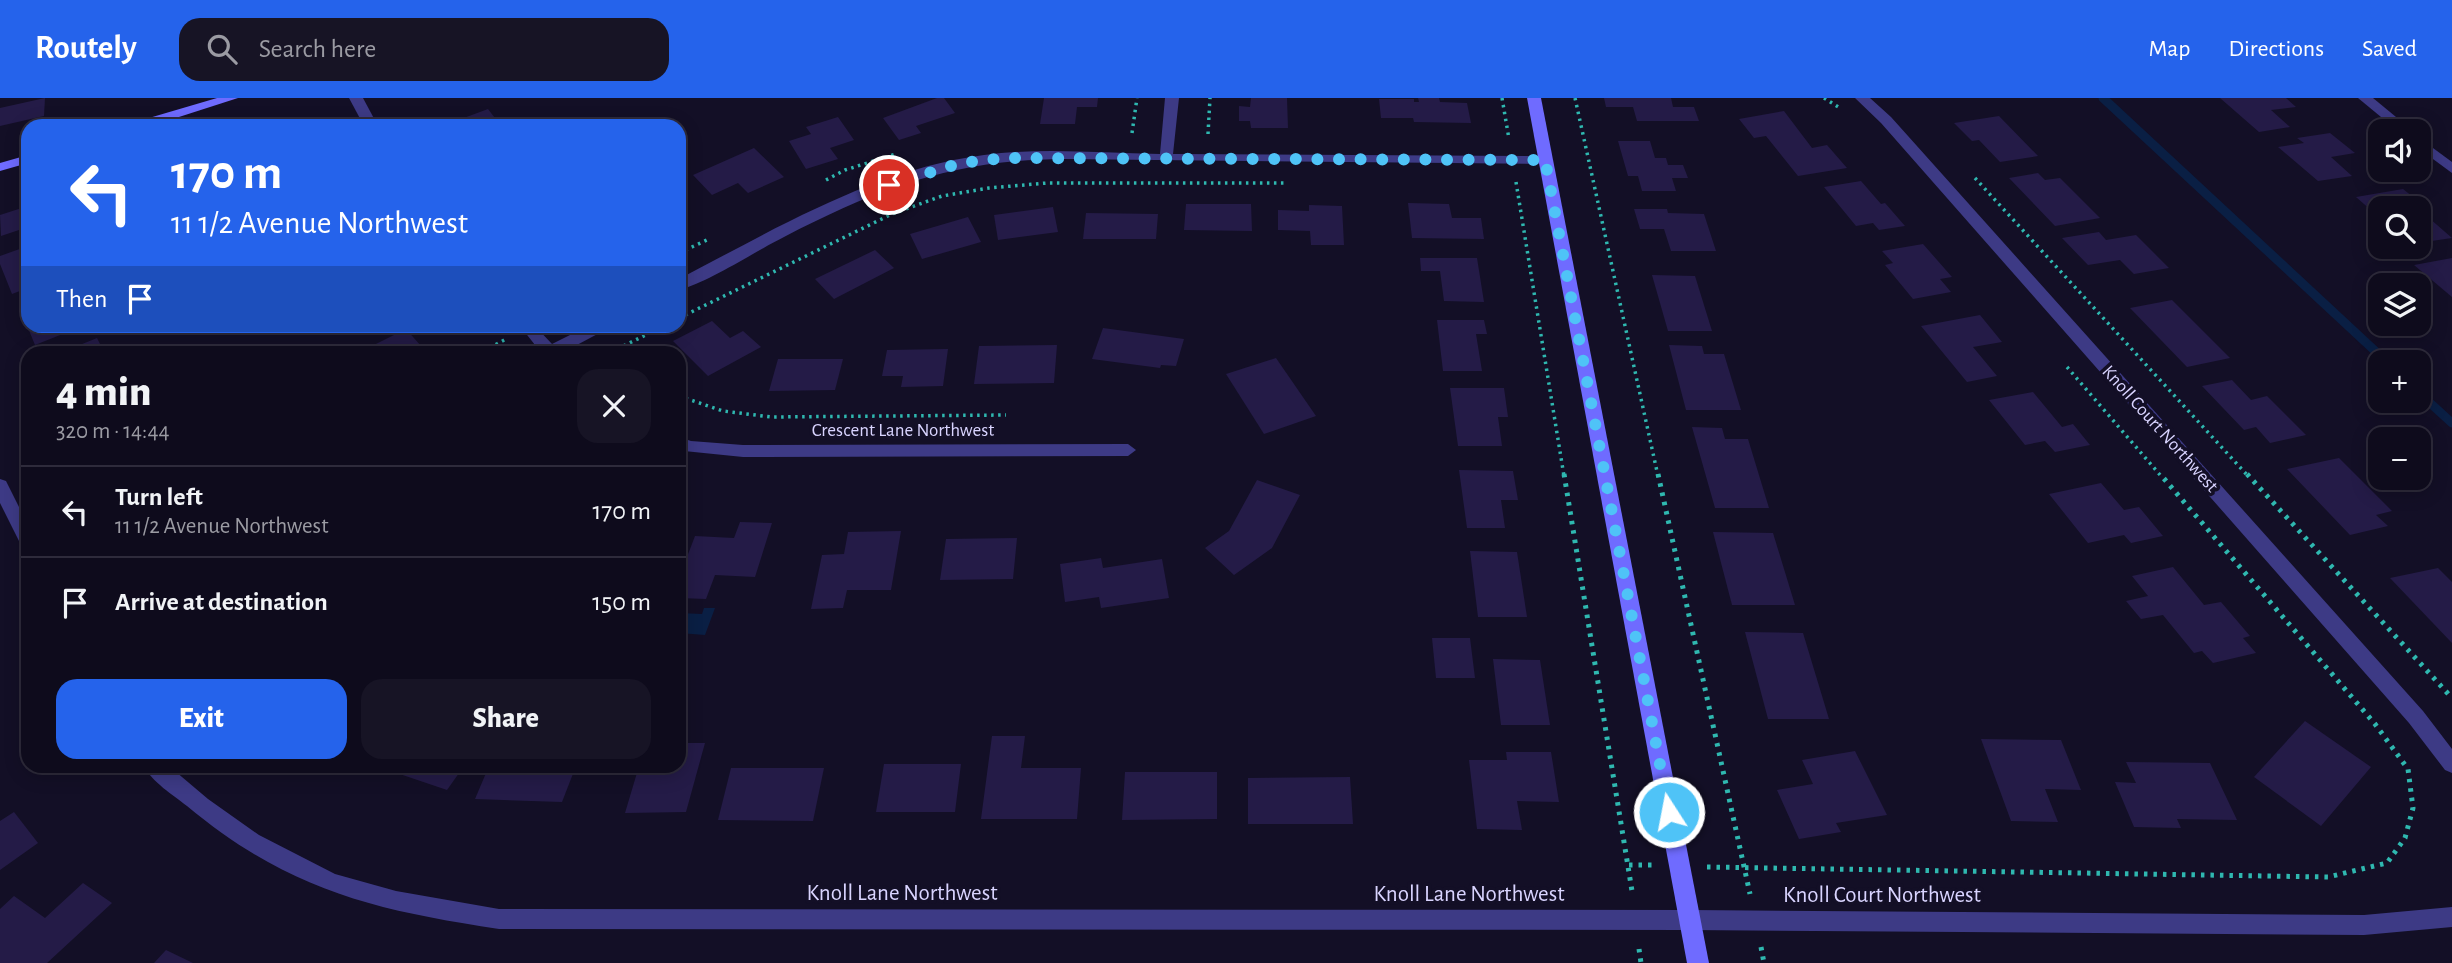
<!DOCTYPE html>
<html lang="en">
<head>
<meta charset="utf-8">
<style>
  body { margin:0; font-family:"Alegreya Sans",sans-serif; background:#171425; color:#f1f3f6; height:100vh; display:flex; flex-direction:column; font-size:26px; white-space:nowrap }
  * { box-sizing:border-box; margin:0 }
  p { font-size:23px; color:#9b9ba3 }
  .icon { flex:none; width:38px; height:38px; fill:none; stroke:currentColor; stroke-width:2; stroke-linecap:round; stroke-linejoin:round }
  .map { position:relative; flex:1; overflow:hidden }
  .side { position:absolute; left:21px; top:248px; width:665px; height:427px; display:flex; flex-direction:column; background:#0e0b1c; border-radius:21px; box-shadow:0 4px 18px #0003,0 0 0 2px #2e2b3b }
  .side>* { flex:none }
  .top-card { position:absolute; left:21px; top:21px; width:665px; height:214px; border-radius:21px; box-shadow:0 4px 18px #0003,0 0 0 2px #2e2b3b; background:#2563eb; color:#fff; overflow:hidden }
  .controls { position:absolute; left:2368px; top:21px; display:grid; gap:14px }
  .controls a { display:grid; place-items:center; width:63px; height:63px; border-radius:14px; background:#0e0b1c; box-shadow:0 4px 18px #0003,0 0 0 2px #2e2b3b; font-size:35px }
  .pin { position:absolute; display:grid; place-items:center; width:60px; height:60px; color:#fff; margin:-30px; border:4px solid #fff; border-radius:50%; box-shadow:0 2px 7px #0007 }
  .me { position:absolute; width:77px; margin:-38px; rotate:349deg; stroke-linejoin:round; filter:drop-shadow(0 0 5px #0008) }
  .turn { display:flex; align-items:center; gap:24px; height:147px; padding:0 35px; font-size:32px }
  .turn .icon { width:91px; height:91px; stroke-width:2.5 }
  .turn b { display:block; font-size:49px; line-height:60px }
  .then { display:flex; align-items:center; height:66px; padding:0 35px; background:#0003; gap:14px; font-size:26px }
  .round { display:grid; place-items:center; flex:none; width:74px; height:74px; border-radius:21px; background:#171425 }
  .headline { display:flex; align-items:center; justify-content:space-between; height:119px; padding:0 35px }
  h1 { font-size:42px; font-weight:800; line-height:52px }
  .button { display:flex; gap:14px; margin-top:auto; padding:14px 35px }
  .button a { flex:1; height:80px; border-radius:21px; background:#2563eb; color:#fff; font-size:28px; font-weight:800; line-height:80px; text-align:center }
  .button a+a { background:#171425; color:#f1f3f6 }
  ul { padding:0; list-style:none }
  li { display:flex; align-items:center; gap:21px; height:91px; padding:0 35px; border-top:2px solid #2e2b3b }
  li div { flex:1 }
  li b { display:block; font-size:26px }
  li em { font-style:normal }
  header { display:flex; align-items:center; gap:42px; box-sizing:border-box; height:98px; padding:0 35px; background:#2563eb; color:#fff }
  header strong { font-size:33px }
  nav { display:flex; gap:38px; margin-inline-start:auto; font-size:24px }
  .search { width:490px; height:63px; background:#171425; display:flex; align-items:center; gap:18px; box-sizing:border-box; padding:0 24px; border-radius:21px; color:#9b9ba3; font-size:26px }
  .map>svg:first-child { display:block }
  .water { fill:#0a1f44 }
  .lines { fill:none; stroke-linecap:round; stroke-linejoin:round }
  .stream { stroke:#0a1f44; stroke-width:9 }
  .building { fill:#241b47 }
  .path-far1 { stroke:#2fb8b0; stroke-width:3.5; stroke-dasharray:2.5 4.5; stroke-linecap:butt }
  .path { stroke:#2fb8b0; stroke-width:5; stroke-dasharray:3.5 6; stroke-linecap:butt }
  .street { fill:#3d3a85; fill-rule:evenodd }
  .secondary { fill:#6f6bff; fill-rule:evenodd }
  .route { stroke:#4fc3f7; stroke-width:12; stroke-dasharray:0 21.6 }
  .labels { text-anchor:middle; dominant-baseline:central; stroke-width:7; stroke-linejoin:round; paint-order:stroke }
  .street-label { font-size:19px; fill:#d9d4ff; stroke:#130f26 }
  .near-street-label { font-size:23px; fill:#d9d4ff; stroke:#130f26 }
</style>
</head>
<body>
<header>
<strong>Routely</strong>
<div class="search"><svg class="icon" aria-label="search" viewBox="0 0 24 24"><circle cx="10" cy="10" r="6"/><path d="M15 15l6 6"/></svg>Search here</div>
<nav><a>Map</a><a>Directions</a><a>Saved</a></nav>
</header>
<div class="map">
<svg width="2452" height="865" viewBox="0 0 2452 865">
  <rect width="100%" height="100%" fill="#130f26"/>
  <polygon class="water" points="704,510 715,510 705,537 679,535 679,515 702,516"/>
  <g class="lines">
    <g class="stream">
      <polyline points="2103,0 2387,264"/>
      <polyline points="2418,294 2452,325"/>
    </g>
  </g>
  <g class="building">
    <polygon points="45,0 44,18 0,28 0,10"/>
    <polygon points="937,0 944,0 955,15 916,28 921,35 899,42 883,20"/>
    <polygon points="1044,0 1098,0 1097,9 1077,9 1075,26 1040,26"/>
    <polygon points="1251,0 1287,0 1288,30 1251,30 1250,23 1239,23 1239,8 1250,9"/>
    <polygon points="1418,0 1439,0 1440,4 1467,5 1471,25 1414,24 1413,20 1381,20 1379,1 1414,1 1414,4 1419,4"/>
    <polygon points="1604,0 1671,0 1673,9 1694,9 1699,23 1637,23 1633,9 1606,9"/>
    <polygon points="2220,0 2286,0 2296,9 2271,12 2290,29 2259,34"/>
    <polygon points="488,11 501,28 456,28 453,24"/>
    <polygon points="1784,13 1812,50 1827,47 1847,70 1798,78 1766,38 1754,40 1739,21"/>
    <polygon points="1999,18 2038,58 2000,64 1979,42 1972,43 1954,25"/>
    <polygon points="838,19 854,42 830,50 838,61 806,71 789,43 811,36 806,29"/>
    <polygon points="2330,35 2355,55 2331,59 2352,78 2318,83 2278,49 2304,45 2297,40"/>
    <polygon points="1618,43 1650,43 1655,60 1666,60 1668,67 1683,67 1688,80 1672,80 1676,93 1642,93 1638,78 1628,78"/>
    <polygon points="754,50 784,79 748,95 738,85 712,97 693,77"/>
    <polygon points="2038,75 2045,82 2060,80 2100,120 2055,128 2009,80"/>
    <polygon points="1861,83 1881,106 1885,105 1905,128 1879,132 1873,125 1856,128 1824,89"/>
    <polygon points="2403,91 2428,111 2421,113 2452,140 2418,145 2418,110 2380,110 2380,120 2356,99"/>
    <polygon points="1408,105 1449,106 1452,120 1481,120 1484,141 1412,140"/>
    <polygon points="1186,106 1251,106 1252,133 1184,132"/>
    <polygon points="1309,107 1342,108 1344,147 1311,147 1310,133 1278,132 1278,112 1309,113"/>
    <polygon points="28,108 28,129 1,138 0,117"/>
    <polygon points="1053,109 1058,134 998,142 994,117"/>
    <polygon points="1634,111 1667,111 1668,115 1704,116 1716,153 1671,153 1664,131 1640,131"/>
    <polygon points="1086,115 1158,116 1156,141 1083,141"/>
    <polygon points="968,119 981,144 922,161 910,136"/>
    <polygon points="2099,134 2106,142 2136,137 2169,170 2134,176 2120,162 2088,167 2062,140"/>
    <polygon points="1923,146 1952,179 1940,181 1951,194 1913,201 1885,167 1893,165 1882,153"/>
    <polygon points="28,148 28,190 12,196 0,166 0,158"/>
    <polygon points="875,152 894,170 834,201 815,181"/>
    <polygon points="1420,160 1477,160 1484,204 1444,203 1440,173 1421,173"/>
    <polygon points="2452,160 2452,199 2414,167"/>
    <polygon points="1652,177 1695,178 1712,233 1668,233"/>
    <polygon points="2172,202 2230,260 2187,269 2130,210"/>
    <polygon points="28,204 28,228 83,228 35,247 19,208"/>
    <polygon points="1980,217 2002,244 1973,249 1997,278 1967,284 1921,228"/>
    <polygon points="1437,222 1484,222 1487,236 1476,236 1482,273 1443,273"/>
    <polygon points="712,223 730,240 743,233 761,249 708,278 673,243"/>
    <polygon points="1103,230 1184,241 1176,268 1161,267 1160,270 1092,261"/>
    <polygon points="406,231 428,256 356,256"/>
    <polygon points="97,240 105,256 60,256 60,255"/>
    <polygon points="1057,247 1054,285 974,286 979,248"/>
    <polygon points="1669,247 1702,248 1704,256 1724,256 1741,312 1686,312"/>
    <polygon points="948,251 943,288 901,289 903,278 882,278 887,252"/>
    <polygon points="1276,260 1316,318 1264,336 1226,276"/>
    <polygon points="778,261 843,261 835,292 769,293"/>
    <polygon points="2232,282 2251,302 2267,298 2306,337 2270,345 2256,329 2244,332 2202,288"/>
    <polygon points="1450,290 1504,290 1508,319 1498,319 1502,348 1458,348"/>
    <polygon points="2033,294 2062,329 2073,326 2090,347 2055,354 2045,343 2025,347 1989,302"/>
    <polygon points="1692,329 1722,330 1725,341 1748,341 1769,410 1715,410"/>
    <polygon points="2339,360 2392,413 2376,417 2388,428 2350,437 2287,371"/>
    <polygon points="1459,372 1513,373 1518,402 1501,402 1505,430 1467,430"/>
    <polygon points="1257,382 1300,397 1272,450 1234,477 1205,450 1229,433"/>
    <polygon points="2101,385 2124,412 2139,409 2163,438 2131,445 2124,437 2088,445 2049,396"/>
    <polygon points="740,424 772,425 755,479 715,477 706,501 679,500 679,480 695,438 734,440"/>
    <polygon points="901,433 891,492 847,492 843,510 811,511 822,457 844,456 848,434"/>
    <polygon points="1713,434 1773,435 1795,507 1732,507"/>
    <polygon points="1017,440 1013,481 940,482 946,441"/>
    <polygon points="1470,453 1517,454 1527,519 1478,519"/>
    <polygon points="1101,460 1103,470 1162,461 1169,500 1101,510 1099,499 1065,504 1060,466"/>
    <polygon points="2173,469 2204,507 2221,504 2250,538 2243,540 2256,555 2213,565 2202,553 2194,555 2163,517 2141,521 2126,503 2148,498 2132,478"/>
    <polygon points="2438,470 2452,484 2452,545 2390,480"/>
    <polygon points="1745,534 1803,535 1829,621 1768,621"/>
    <polygon points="1432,540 1470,540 1475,580 1436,580"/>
    <polygon points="1493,561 1540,562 1550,627 1501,627"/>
    <polygon points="2305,623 2371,669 2321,728 2254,679"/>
    <polygon points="992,638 1025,638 1021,670 1081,670 1077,721 981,721"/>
    <polygon points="1981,641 2061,642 2081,692 2045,691 2058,724 2011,723"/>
    <polygon points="679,645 705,645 686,714 625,715 639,668 679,668"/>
    <polygon points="1855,653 1887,717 1836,725 1841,734 1799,741 1777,692 1813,686 1802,662"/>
    <polygon points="1506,654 1551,654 1559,704 1517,703 1522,732 1477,731 1469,662 1507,662"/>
    <polygon points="2126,664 2210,665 2237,722 2177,721 2181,730 2134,729 2115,684 2136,685"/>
    <polygon points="884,666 961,666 955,714 876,714"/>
    <polygon points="376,668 464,668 447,692"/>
    <polygon points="489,668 576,668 562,704 475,701"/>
    <polygon points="731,670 824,670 813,723 718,722"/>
    <polygon points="1125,674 1217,674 1217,721 1122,722"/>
    <polygon points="1350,679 1353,726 1248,726 1248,680"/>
    <polygon points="14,714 38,745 0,772 0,723"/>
    <polygon points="83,785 112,805 47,865 0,865 0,811 14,798 45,820"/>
    <polygon points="166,852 193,865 154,865"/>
  </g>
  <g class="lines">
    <g class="path-far1">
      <polyline points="1502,0 1509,41"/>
      <polyline points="1575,0 1658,378"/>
      <polyline points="1824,0 1840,10"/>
      <polyline points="1132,35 1137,0"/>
      <polyline points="1208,36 1210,0"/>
      <polyline points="1975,80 2248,378"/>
      <polyline points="826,82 845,72 896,56"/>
      <polyline points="1516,84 1564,378"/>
      <polyline points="679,155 709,141"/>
      <polyline points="679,220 892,116 942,98 989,90 1047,85 1285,85"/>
      <polyline points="611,254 664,228"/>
      <polyline points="496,256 491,249 508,240"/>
      <polyline points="2067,269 2161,378"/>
      <polyline points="679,298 723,313 771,319 1006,317"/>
    </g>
    <g class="path">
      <polyline points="1564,376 1632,793"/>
      <polyline points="1658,376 1750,796"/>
      <polyline points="2247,376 2452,600"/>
      <polyline points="1629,767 1652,767"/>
      <polyline points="1707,769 2328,779 2387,765 2405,740 2413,710 2408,671 2375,626 2160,376"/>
      <polyline points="1761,849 1764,865"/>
      <polyline points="1639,851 1641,865"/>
    </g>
    <g class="street">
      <polygon points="349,0 363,0 378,28 364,28"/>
      <path d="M1165 0H1179L1173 56 1545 58 1552 62 1545 66 1064 61C954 62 881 89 784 139 754 154 709 184 679 192V181C775 131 875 71 984 57 1042 49 1101 55 1160 56Z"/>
      <polygon points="1855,0 1870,0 1891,19 2423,613 2452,651 2452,675 2445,672 2409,625 1881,25"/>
      <polygon points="2358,0 2373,0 2413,33 2398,33"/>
      <polygon points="2418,39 2452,64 2452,75 2418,50"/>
      <polygon points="520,228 535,228 552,246 588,228 608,228 605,232 560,256 537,256 539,252"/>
      <polygon points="679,339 691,343 743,347 1128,346 1136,352 1128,358 743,359 684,353 679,352"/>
      <polygon points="0,381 6,383 28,427 28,451 22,449 0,405"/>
      <path d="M144 668H169L208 701 259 737 335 776 396 793 499 811 1689 812 2364 817 2452 809V829L2364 837 1689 832 499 831C373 812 288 792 187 708 173 697 152 684 144 668Z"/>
    </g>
    <g class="secondary">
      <polygon points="217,0 238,0 151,28 130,28 132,25"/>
      <polygon points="1527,0 1541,0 1709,865 1687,865"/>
      <polygon points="28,57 28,65 0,73 0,65"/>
    </g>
  </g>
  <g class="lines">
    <polyline class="route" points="889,87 961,65 1003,60 1545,62 1669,714"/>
  </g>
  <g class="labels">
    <g class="street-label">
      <text transform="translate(2160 331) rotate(48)">Knoll Court Northwest</text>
      <text x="903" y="332">Crescent Lane Northwest</text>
    </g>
    <g class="near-street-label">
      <text x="902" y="795">Knoll Lane Northwest</text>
      <text x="1469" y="796">Knoll Lane Northwest</text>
      <text x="1882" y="797">Knoll Court Northwest</text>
    </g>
  </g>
</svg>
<div class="controls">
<a><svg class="icon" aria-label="sound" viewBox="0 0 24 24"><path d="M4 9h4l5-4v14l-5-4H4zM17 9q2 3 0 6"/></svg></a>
<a><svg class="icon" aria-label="search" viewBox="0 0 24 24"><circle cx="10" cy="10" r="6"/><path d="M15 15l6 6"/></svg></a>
<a><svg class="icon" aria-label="layers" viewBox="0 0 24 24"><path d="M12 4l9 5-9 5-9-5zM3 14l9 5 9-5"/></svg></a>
<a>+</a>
<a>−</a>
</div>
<div class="pin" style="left:889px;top:87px;background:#d93025"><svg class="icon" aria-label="arrive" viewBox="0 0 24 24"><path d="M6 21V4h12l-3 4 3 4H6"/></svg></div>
<svg class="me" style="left:1669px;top:714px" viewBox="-20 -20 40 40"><circle r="17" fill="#4fc3f7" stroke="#fff" stroke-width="3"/><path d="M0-11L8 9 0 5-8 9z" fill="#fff"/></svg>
<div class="top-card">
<div class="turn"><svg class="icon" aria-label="left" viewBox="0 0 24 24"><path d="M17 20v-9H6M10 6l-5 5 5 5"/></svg><div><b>170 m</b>11 1/2 Avenue Northwest</div></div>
<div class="then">Then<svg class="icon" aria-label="arrive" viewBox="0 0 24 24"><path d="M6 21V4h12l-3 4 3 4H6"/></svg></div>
</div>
<section class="side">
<div class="headline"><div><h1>4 min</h1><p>320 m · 14:44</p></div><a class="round"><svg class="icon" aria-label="close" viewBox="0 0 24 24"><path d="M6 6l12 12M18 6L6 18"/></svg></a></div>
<ul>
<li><svg class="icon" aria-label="left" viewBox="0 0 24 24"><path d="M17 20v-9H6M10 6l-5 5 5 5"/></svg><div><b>Turn left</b><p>11 1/2 Avenue Northwest</p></div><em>170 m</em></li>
<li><svg class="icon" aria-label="arrive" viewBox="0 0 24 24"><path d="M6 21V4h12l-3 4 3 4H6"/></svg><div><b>Arrive at destination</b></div><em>150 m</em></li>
</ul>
<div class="button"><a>Exit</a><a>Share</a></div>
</section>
</div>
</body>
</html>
